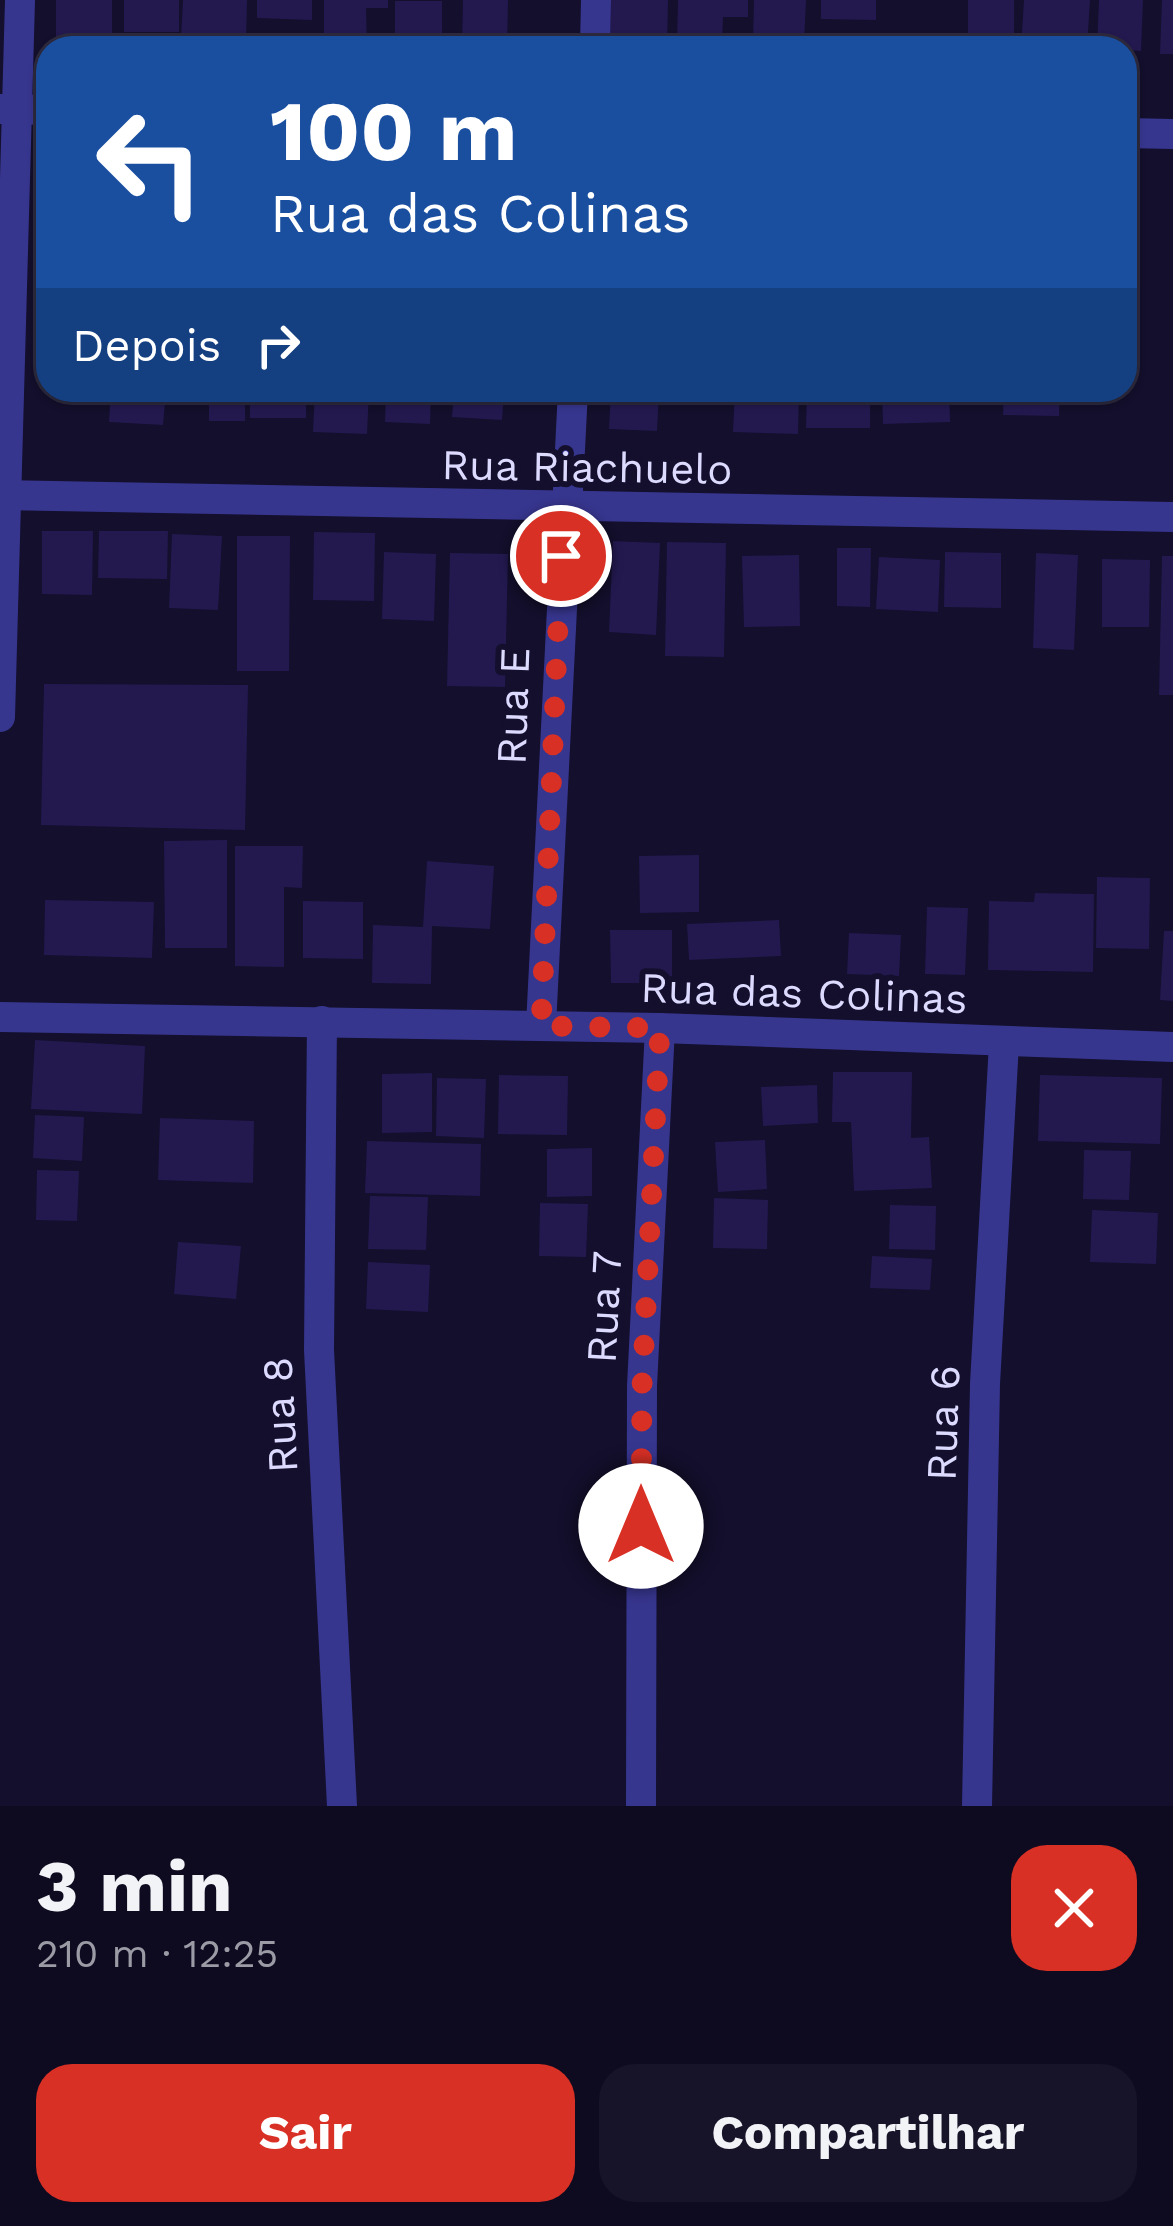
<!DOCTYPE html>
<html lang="pt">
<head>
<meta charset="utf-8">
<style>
  body { margin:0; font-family:"Work Sans",sans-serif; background:#17142a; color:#f1f3f6; height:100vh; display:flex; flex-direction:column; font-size:45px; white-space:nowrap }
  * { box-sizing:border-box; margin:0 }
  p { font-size:39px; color:#9b9ba5 }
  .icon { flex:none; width:66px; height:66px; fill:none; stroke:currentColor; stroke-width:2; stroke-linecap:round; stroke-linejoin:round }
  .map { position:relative; height:1806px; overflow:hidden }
  .sheet { display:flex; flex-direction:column; background:#0e0b21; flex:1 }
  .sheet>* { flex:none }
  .guide { position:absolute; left:36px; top:36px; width:1101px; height:366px; border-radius:36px; box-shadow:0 3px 9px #0004,0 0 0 3px #2e2b3f; background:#1a4fa0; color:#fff; overflow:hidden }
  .pin { position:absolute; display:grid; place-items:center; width:102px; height:102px; color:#fff; margin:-51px; border:6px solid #fff; border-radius:50%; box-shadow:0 3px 12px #0007 }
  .me { position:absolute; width:132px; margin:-66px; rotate:0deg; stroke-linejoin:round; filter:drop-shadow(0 0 9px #0008) }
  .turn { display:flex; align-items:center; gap:42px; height:252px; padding:0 36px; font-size:54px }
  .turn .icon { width:156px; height:156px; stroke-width:2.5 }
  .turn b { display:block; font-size:84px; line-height:102px }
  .then { display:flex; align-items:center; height:114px; padding:0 36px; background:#0003; gap:24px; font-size:45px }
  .round { display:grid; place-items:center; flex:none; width:126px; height:126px; border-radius:36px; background:#17142a }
  .head { display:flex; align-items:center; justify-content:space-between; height:204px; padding:0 36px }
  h1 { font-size:72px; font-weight:700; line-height:90px }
  .action { display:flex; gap:24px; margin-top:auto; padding:24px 36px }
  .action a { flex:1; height:138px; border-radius:36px; background:#d93025; color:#fff; font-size:48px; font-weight:700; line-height:138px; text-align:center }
  .action a+a { background:#17142a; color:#f1f3f6 }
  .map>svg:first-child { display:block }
  .building { fill:#23194f }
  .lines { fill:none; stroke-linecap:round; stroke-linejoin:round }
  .street { stroke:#37368f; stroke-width:30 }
  .route { stroke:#d93025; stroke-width:21; stroke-dasharray:0 37.8 }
  .labels { text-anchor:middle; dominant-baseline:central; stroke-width:12; stroke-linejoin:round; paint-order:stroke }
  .street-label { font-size:42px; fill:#dddaff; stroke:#130f2c }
</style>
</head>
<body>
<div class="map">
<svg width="1173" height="1806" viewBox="0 0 1173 1806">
  <rect width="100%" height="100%" fill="#130f2c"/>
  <g class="building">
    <polygon points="56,0 112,0 112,44 56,43"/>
    <rect x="124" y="0" width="55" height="32"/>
    <polygon points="183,0 247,0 246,41 181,38"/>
    <polygon points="257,0 312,0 312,20 257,18"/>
    <polygon points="324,0 388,0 388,8 366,8 367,47 324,47"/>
    <polygon points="463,0 508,0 507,48 462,47"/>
    <polygon points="611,0 668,0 667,48 610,48"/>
    <polygon points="678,0 748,0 748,17 723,17 722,42 677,41"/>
    <polygon points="754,0 806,0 804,43 753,42"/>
    <polygon points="821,0 876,0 876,20 821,19"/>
    <rect x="968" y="0" width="46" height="48"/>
    <polygon points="1024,0 1090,0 1087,48 1021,48"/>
    <polygon points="1099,0 1143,0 1141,51 1097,48"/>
    <polygon points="1162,0 1173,0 1173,54 1160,54"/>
    <rect x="395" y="1" width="47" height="47"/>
    <rect x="42" y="283" width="6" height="79"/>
    <polygon points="111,390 166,390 163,425 109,422"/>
    <rect x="209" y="390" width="36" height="31"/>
    <rect x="250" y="390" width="56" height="28"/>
    <polygon points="315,390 369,390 367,434 313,432"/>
    <polygon points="386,390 431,390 430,424 385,422"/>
    <polygon points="454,390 504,390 502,420 452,417"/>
    <polygon points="611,390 659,390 657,431 609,429"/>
    <polygon points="735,390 799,390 798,434 733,432"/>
    <polygon points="807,390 870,390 870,428 806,428"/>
    <polygon points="882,390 949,390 950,422 883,424"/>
    <polygon points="1004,390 1060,390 1059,416 1003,415"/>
    <polygon points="42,531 93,531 92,595 42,594"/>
    <polygon points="99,531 168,531 167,579 98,578"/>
    <polygon points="314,532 375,533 374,601 313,600"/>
    <polygon points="172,534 222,536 218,610 169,608"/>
    <polygon points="237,536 290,536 289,671 237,671"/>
    <polygon points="613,541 660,543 656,635 609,632"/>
    <polygon points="667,542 726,543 724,657 665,656"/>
    <polygon points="837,548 871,548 870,607 837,606"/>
    <polygon points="384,552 436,554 434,621 382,619"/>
    <polygon points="945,552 1001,553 1001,608 944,607"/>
    <polygon points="450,553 508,554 505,687 447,686"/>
    <polygon points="1036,553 1078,555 1074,650 1033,648"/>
    <polygon points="799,555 800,626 744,627 742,556"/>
    <polygon points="1162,556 1173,556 1173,695 1159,695"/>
    <polygon points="879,557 940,560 938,612 876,609"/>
    <polygon points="1102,559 1150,560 1149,627 1102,627"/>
    <polygon points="44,684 248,685 245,830 41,825"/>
    <polygon points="227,840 227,948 165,948 164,841"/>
    <polygon points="235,846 303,846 302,888 284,887 284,967 235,966"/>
    <polygon points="699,855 699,912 640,913 639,856"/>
    <polygon points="427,861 494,866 490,929 432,926 431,984 372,983 373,925 423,927"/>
    <polygon points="1097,877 1150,878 1149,949 1096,948"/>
    <polygon points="1035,893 1094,894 1093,972 988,970 989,901 1034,902"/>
    <polygon points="45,900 154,902 152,958 44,955"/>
    <polygon points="303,901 363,902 363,959 303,958"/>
    <polygon points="927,907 968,908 965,975 925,974"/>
    <polygon points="779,920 781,956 689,960 687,924"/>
    <polygon points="610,930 672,930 672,983 611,983"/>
    <polygon points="1164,931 1173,931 1173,1001 1160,1000"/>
    <polygon points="849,933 901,935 899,976 847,974"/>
    <polygon points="35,1040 145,1046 142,1114 31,1109"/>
    <polygon points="833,1072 912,1072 911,1138 929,1137 932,1188 854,1191 851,1122 832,1122"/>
    <polygon points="432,1073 432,1132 382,1133 382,1074"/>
    <polygon points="499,1075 568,1076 567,1135 498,1134"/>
    <polygon points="1040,1075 1162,1078 1160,1144 1038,1141"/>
    <polygon points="437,1078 486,1079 484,1138 436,1136"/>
    <polygon points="817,1085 818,1123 763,1126 761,1087"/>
    <polygon points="35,1115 84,1117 82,1161 33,1158"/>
    <polygon points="160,1118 254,1121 253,1183 158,1180"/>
    <polygon points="765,1140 767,1189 718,1192 715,1142"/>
    <polygon points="367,1141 481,1144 480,1196 365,1193"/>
    <polygon points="592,1148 592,1196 547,1197 547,1149"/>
    <polygon points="1084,1150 1131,1151 1129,1200 1083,1199"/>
    <polygon points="37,1170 79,1171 77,1221 36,1220"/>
    <polygon points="370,1196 428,1197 426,1250 368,1249"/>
    <polygon points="714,1198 768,1200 767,1249 713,1248"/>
    <polygon points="540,1203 588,1204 586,1257 539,1256"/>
    <polygon points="890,1205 936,1206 935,1250 889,1249"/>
    <polygon points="1092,1210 1158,1213 1156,1264 1090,1262"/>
    <polygon points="178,1242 241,1246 236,1299 174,1294"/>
    <polygon points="872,1256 932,1259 930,1290 870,1288"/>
    <polygon points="368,1262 430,1265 428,1312 366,1309"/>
  </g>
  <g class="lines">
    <g class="street">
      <polyline points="595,48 596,0"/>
      <polyline points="0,109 48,110"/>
      <polyline points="1125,133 1173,134"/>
      <polyline points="0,495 1173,517"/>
      <polyline points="0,717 20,0"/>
      <polyline points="0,1017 660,1028 1173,1047"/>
      <polyline points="322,1021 319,1350 342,1806"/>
      <polyline points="541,1026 573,390"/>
      <polyline points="641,1806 642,1386 660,1028"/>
      <polyline points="977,1806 985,1384 1004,1043"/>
    </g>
  </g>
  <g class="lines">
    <polyline class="route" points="561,556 541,1026 660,1028 642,1386 641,1526"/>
  </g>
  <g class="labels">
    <g class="street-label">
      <text transform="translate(587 467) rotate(1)">Rua Riachuelo</text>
      <text transform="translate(513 706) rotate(-88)">Rua E</text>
      <text transform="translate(804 993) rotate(2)">Rua das Colinas</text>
      <text transform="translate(604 1307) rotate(-87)">Rua 7</text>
      <text transform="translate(280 1415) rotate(-93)">Rua 8</text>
      <text transform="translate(943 1423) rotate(-88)">Rua 6</text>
    </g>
  </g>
</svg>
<div class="pin" style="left:561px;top:556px;background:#d93025"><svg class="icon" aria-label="arrive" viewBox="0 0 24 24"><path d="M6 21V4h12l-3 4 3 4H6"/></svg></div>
<svg class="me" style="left:641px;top:1526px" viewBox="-20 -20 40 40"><circle r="19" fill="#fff"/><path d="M0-13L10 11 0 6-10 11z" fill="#d93025"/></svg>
<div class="guide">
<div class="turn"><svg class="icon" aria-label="left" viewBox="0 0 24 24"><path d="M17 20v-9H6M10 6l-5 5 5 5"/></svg><div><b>100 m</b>Rua das Colinas</div></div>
<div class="then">Depois<svg class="icon" aria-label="right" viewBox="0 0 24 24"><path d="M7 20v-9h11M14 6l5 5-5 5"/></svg></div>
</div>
</div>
<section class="sheet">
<div class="head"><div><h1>3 min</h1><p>210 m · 12:25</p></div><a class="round" style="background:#d93025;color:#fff"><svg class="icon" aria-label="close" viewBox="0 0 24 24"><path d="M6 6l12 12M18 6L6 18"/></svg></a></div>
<div class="action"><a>Sair</a><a>Compartilhar</a></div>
</section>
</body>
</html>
